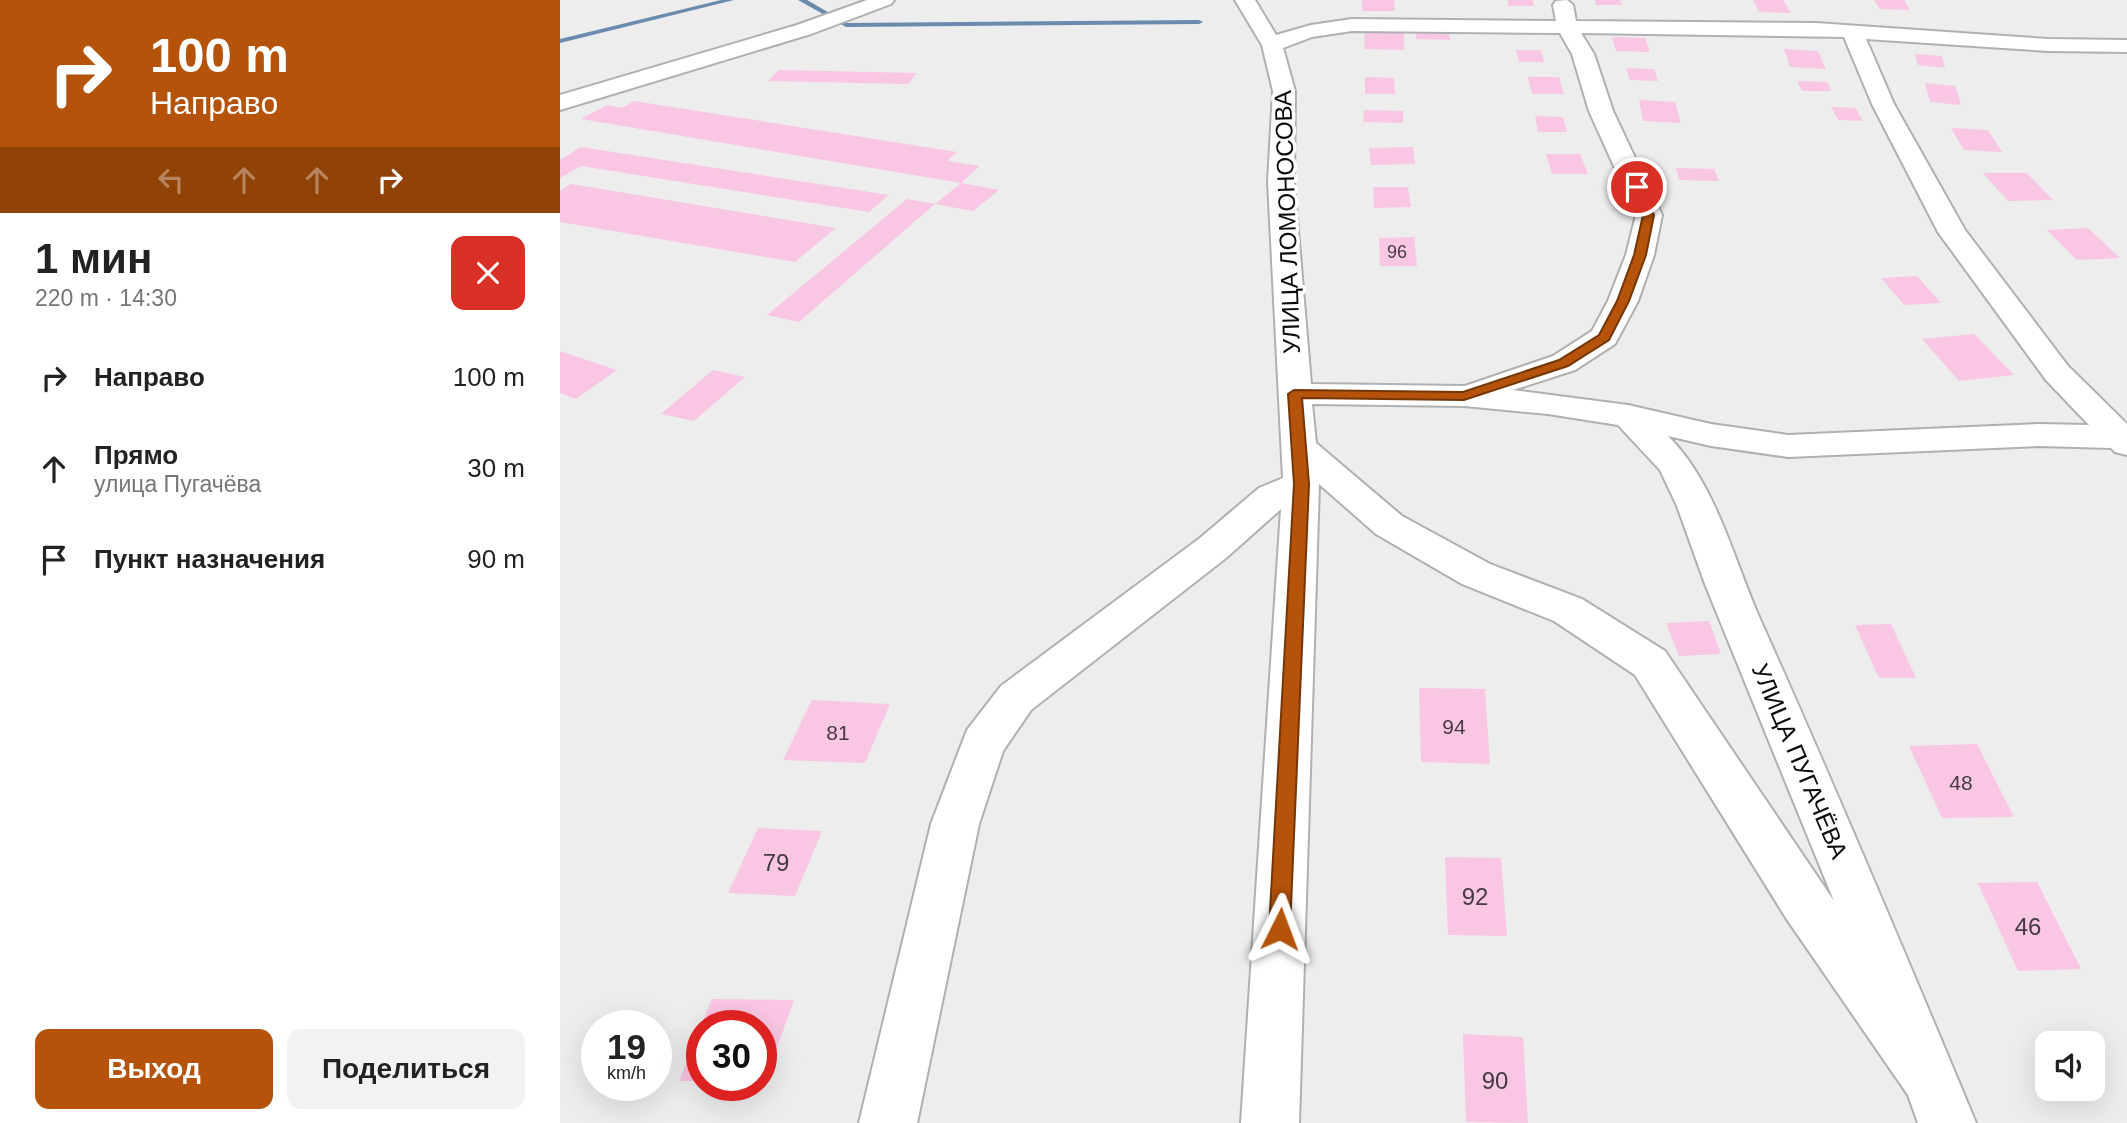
<!DOCTYPE html>
<html lang="ru">
<head>
<meta charset="utf-8">
<style>
  body { margin:0; font-family:Helvetica,sans-serif; background:#f2f2f2; color:#222; height:100vh; display:flex; flex-direction:column; font-size:26px; white-space:nowrap }
  * { box-sizing:border-box; margin:0 }
  p { font-size:23px; color:#767676 }
  .icon { flex:none; width:38px; height:38px; fill:none; stroke:currentColor; stroke-width:2; stroke-linecap:round; stroke-linejoin:round }
  .map { position:relative; flex:1; overflow:hidden }
  .details { display:flex; flex-direction:column; background:#fff; width:560px }
  .details>* { flex:none }
  .top-card { background:#b45309; color:#fff; overflow:hidden }
  .tools { position:absolute; left:1475px; top:1031px; display:grid; gap:14px }
  .tools a { display:grid; place-items:center; width:70px; height:70px; border-radius:14px; background:#fff; box-shadow:0 7px 28px #0002; font-size:35px }
  .speed { position:absolute; left:21px; top:1010px; display:flex; gap:14px; font-size:35px; font-weight:700; text-align:center }
  .speed>* { display:grid; place-content:center; width:91px; height:91px; border-radius:50%; background:#fff; box-shadow:0 7px 28px #0002; line-height:1 }
  .speed small { font-size:18px; font-weight:400 }
  .speed .limit { border:10px solid #d22; background:#fff; color:#111 }
  .pin { position:absolute; display:grid; place-items:center; width:60px; height:60px; color:#fff; margin:-30px; border:4px solid #fff; border-radius:50%; box-shadow:0 2px 7px #0007 }
  .me { position:absolute; width:77px; margin:-38px; rotate:3deg; stroke-linejoin:round; filter:drop-shadow(0 0 5px #0008) }
  .turn { display:flex; align-items:center; gap:24px; height:147px; padding:0 35px; font-size:32px }
  .turn .icon { width:91px; height:91px; stroke-width:2.5 }
  .turn b { display:block; font-size:49px; line-height:60px }
  .lanes { display:flex; align-items:center; height:66px; padding:0 35px; background:#0003; justify-content:center; gap:35px; direction:ltr }
  .lanes .off { opacity:.35 }
  .round { display:grid; place-items:center; flex:none; width:74px; height:74px; border-radius:14px; background:#f2f2f2 }
  .head { display:flex; align-items:center; justify-content:space-between; height:119px; padding:0 35px }
  h1 { font-size:42px; font-weight:800; line-height:52px }
  .cta { display:flex; gap:14px; margin-top:auto; padding:14px 35px }
  .cta a { flex:1; height:80px; border-radius:14px; background:#b45309; color:#fff; font-size:28px; font-weight:800; line-height:80px; text-align:center }
  .cta a+a { background:#f2f2f2; color:#222 }
  ul { padding:0; list-style:none }
  li { display:flex; align-items:center; gap:21px; height:91px; padding:0 35px }
  li div { flex:1 }
  li b { display:block; font-size:26px }
  li em { font-style:normal }
  main { display:flex; flex:1; min-height:0 }
  .map>svg:first-child { display:block }
  .lines { fill:none; stroke-linecap:round; stroke-linejoin:round }
  .stream { fill:#6a8bad; fill-rule:evenodd }
  .building { fill:#f9c6e3 }
  .minor-casing { stroke:#afb0b1; stroke-width:4 }
  .minor { fill:#fff; fill-rule:evenodd }
  .route { fill:#b45309; stroke:#753606; stroke-width:2 }
  .labels { text-anchor:middle; dominant-baseline:central; stroke-width:7; stroke-linejoin:round; paint-order:stroke }
  .far-number-label { font-size:18px; fill:#463a42 }
  .number-label { font-size:21px; fill:#463a42 }
  .street-label { font-size:24px; fill:#0b0b0c; stroke:#fff }
  .near-number-label { font-size:24px; fill:#463a42 }
</style>
</head>
<body>
<main>
<section class="details">
<div class="top-card">
<div class="turn"><svg class="icon" aria-label="right" viewBox="0 0 24 24"><path d="M7 20v-9h11M14 6l5 5-5 5"/></svg><div><b>100 m</b>Направо</div></div>
<div class="lanes"><svg class="icon off" aria-label="left" viewBox="0 0 24 24"><path d="M17 20v-9H6M10 6l-5 5 5 5"/></svg><svg class="icon off" aria-label="ahead" viewBox="0 0 24 24"><path d="M12 20V5M6 11l6-6 6 6"/></svg><svg class="icon off" aria-label="ahead" viewBox="0 0 24 24"><path d="M12 20V5M6 11l6-6 6 6"/></svg><svg class="icon" aria-label="right" viewBox="0 0 24 24"><path d="M7 20v-9h11M14 6l5 5-5 5"/></svg></div>
</div>
<div class="head"><div><h1>1 мин</h1><p>220 m · 14:30</p></div><a class="round" style="background:#d93025;color:#fff"><svg class="icon" aria-label="close" viewBox="0 0 24 24"><path d="M6 6l12 12M18 6L6 18"/></svg></a></div>
<ul>
<li><svg class="icon" aria-label="right" viewBox="0 0 24 24"><path d="M7 20v-9h11M14 6l5 5-5 5"/></svg><div><b>Направо</b></div><em>100 m</em></li>
<li><svg class="icon" aria-label="ahead" viewBox="0 0 24 24"><path d="M12 20V5M6 11l6-6 6 6"/></svg><div><b>Прямо</b><p>улица Пугачёва</p></div><em>30 m</em></li>
<li><svg class="icon" aria-label="arrive" viewBox="0 0 24 24"><path d="M6 21V4h12l-3 4 3 4H6"/></svg><div><b>Пункт назначения</b></div><em>90 m</em></li>
</ul>
<div class="cta"><a>Выход</a><a>Поделиться</a></div>
</section>
<div class="map">
<svg width="1567" height="1123" viewBox="0 0 1567 1123">
  <rect width="100%" height="100%" fill="#ededee"/>
  <g class="lines">
    <g class="stream">
      <polygon points="161,0 174,0 0,43 0,39"/>
      <polygon points="238,0 247,0 287,23 639,20 643,22 639,24 286,27"/>
    </g>
  </g>
  <g class="building">
    <polygon points="802,0 834,0 835,11 802,11"/>
    <polygon points="948,0 973,0 974,6 948,6"/>
    <polygon points="1035,0 1060,0 1062,5 1036,5"/>
    <polygon points="1193,0 1223,0 1231,13 1199,12"/>
    <polygon points="1314,0 1344,0 1350,10 1320,9"/>
    <polygon points="805,32 844,32 844,50 804,49"/>
    <polygon points="856,32 889,32 890,40 856,39"/>
    <polygon points="1052,37 1085,38 1090,52 1056,51"/>
    <polygon points="1224,49 1258,51 1266,69 1230,67"/>
    <polygon points="956,50 981,50 984,62 959,62"/>
    <polygon points="1355,54 1382,56 1385,68 1358,65"/>
    <polygon points="1066,68 1094,69 1098,81 1070,80"/>
    <polygon points="219,70 357,73 348,84 208,81"/>
    <polygon points="805,77 834,78 835,94 805,94"/>
    <polygon points="968,77 999,77 1004,94 972,94"/>
    <polygon points="1237,81 1267,82 1272,91 1242,91"/>
    <polygon points="1365,83 1395,86 1401,105 1370,102"/>
    <polygon points="1079,100 1115,102 1121,123 1083,121"/>
    <polygon points="74,101 397,152 387,161 420,166 401,183 439,190 413,211 375,204 401,183 21,119 47,105 62,108"/>
    <polygon points="1271,107 1296,108 1303,121 1278,120"/>
    <polygon points="804,110 843,111 843,123 803,122"/>
    <polygon points="975,116 1003,117 1007,132 978,132"/>
    <polygon points="1391,128 1428,130 1442,152 1404,150"/>
    <polygon points="21,147 329,195 309,212 21,166 0,178 0,160"/>
    <polygon points="853,147 855,164 811,165 809,148"/>
    <polygon points="986,154 1020,154 1028,174 992,174"/>
    <polygon points="1116,168 1154,169 1159,181 1119,180"/>
    <polygon points="1423,173 1467,173 1493,200 1448,201"/>
    <polygon points="11,184 276,228 235,262 0,222 0,191"/>
    <polygon points="813,187 848,187 851,207 814,208"/>
    <polygon points="347,199 375,204 239,322 207,315"/>
    <polygon points="1528,228 1560,258 1517,260 1487,230"/>
    <polygon points="854,237 857,266 820,266 819,238"/>
    <polygon points="1357,276 1381,303 1344,305 1321,278"/>
    <polygon points="1414,334 1454,375 1399,381 1362,339"/>
    <polygon points="0,351 57,370 16,399 0,393"/>
    <polygon points="153,370 185,377 134,421 101,414"/>
    <polygon points="1149,621 1161,654 1119,656 1106,623"/>
    <polygon points="1331,624 1356,678 1319,678 1295,625"/>
    <polygon points="859,688 925,689 930,764 861,762"/>
    <polygon points="252,700 330,704 305,763 223,760"/>
    <polygon points="1417,744 1454,817 1382,818 1349,746"/>
    <polygon points="198,828 262,831 235,896 168,893"/>
    <polygon points="885,857 941,858 947,936 888,935"/>
    <polygon points="1477,882 1521,969 1458,971 1418,883"/>
    <polygon points="152,999 234,1000 205,1082 201,1082 201,1026 142,1026 142,1081 119,1081"/>
    <polygon points="903,1034 963,1037 968,1123 906,1122"/>
  </g>
  <g class="lines">
    <g class="minor-casing">
      <g id="minor">
        <polygon points="307,0 334,0 331,4 251,34 0,110 0,95 237,25"/>
        <path d="M675 0H695L716 35 751 25 792 19 996 21 993 5 996 1 1007 0 1013 5 1016 21 1256 23 1488 39 1567 40V52L1488 51 1306 39 1334 104 1405 230 1508 366 1567 424V455L1555 452 1551 448 1479 446 1228 457 1151 446 1108 436C1156 484 1173 558 1200 619 1275 786 1346 955 1416 1123H1358L1348 1095 1226 918 1075 675 994 621 902 584 816 534 759 484 739 1123H681L721 509 666 558 471 710 443 751 419 824 357 1123H299L371 824 407 730 441 686 640 538 699 488 723 478 708 182 713 91 702 45ZM792 31 1000 33 1012 54 1029 111 1076 215 1066 255 1048 301 1032 331 993 356 905 386 751 384 734 182 735 91 723 48 752 37ZM1021 33 1284 37 1312 104 1378 232 1486 380 1529 425 1479 424 1228 435 1151 424 1068 405 953 390 1015 370 1055 344 1078 301 1094 255 1102 215 1053 111 1034 54ZM752 404 904 406 988 414 1058 425 1100 470 1117 506 1145 584 1274 901 1105 651 1022 599 930 564 842 516 756 443Z"/>
      </g>
    </g>
    <use href="#minor" class="minor"/>
  </g>
  <polygon class="route" points="1077,184 1083,187 1094,215 1086,255 1069,301 1049,340 1008,366 904,400 742,398 749,484 730,929 727,936 720,939 712,936 709,929 734,484 728,394 734,390 903,392 999,360 1039,335 1057,301 1074,255 1083,215 1072,187"/>
  <g class="labels">
    <g class="far-number-label">
      <text x="837" y="252">96</text>
    </g>
    <g class="number-label">
      <text x="894" y="726">94</text>
      <text x="278" y="732">81</text>
      <text x="1401" y="782">48</text>
    </g>
    <g class="street-label">
      <text transform="translate(727 222) rotate(-92)">УЛИЦА ЛОМОНОСОВА</text>
      <text transform="translate(1240 761) rotate(67)">УЛИЦА ПУГАЧЁВА</text>
    </g>
    <g class="near-number-label">
      <text x="216" y="862">79</text>
      <text x="915" y="896">92</text>
      <text x="1468" y="926">46</text>
      <text x="935" y="1080">90</text>
    </g>
  </g>
</svg>
<div class="tools">
<a><svg class="icon" aria-label="sound" viewBox="0 0 24 24"><path d="M4 9h4l5-4v14l-5-4H4zM17 9q2 3 0 6"/></svg></a>
</div>
<div class="speed"><div>19<small>km/h</small></div><div class="limit">30</div></div>
<div class="pin" style="left:1077px;top:187px;background:#d93025"><svg class="icon" aria-label="arrive" viewBox="0 0 24 24"><path d="M6 21V4h12l-3 4 3 4H6"/></svg></div>
<svg class="me" style="left:720px;top:929px" viewBox="-20 -20 40 40"><path d="M0-17L14 15 0 8-14 15z" fill="#b45309" stroke="#fff" stroke-width="4"/></svg>
</div>
</main>
</body>
</html>
